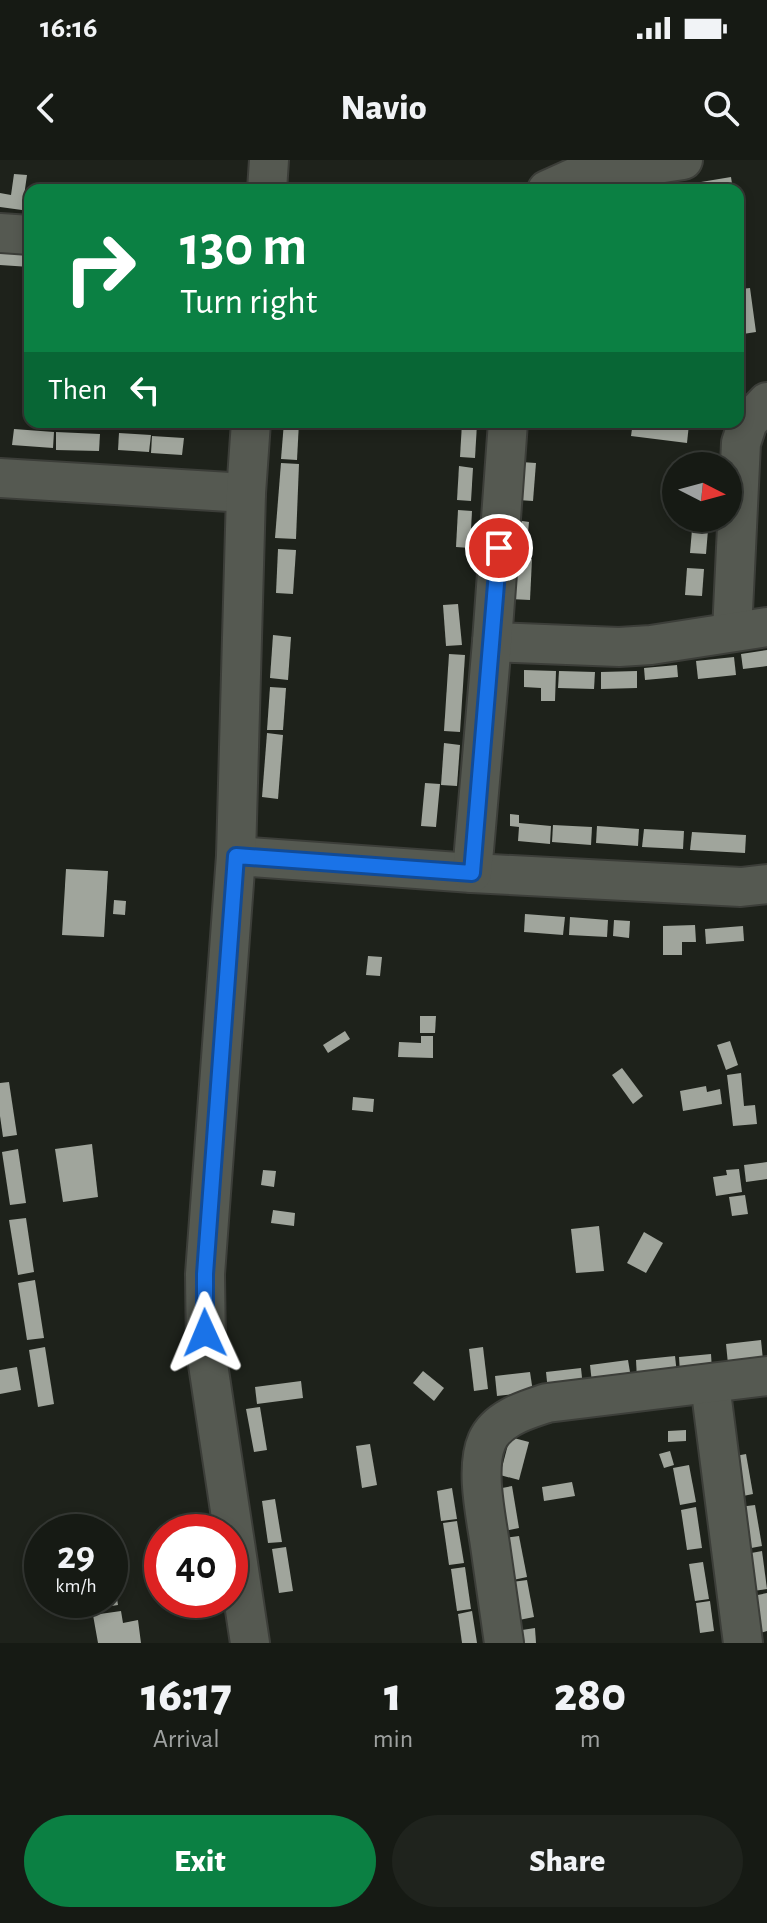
<!DOCTYPE html>
<html lang="en">
<head>
<meta charset="utf-8">
<style>
  body { margin:0; font-family:"Alegreya Sans",sans-serif; background:#1f231d; color:#f1f3f6; height:100vh; display:flex; flex-direction:column; font-size:30px; white-space:nowrap }
  * { box-sizing:border-box; margin:0 }
  p { font-size:26px; color:#9ea1a0 }
  .icon { flex:none; width:44px; height:44px; fill:none; stroke:currentColor; stroke-width:2; stroke-linecap:round; stroke-linejoin:round }
  .map { position:relative; height:1483px; overflow:hidden }
  .panel { display:flex; flex-direction:column; background:#161a14; flex:1 }
  .panel>* { flex:none }
  .hud { position:absolute; left:24px; top:24px; width:720px; height:244px; border-radius:16px; box-shadow:0 4px 12px #0003,0 0 0 2px #353834; background:#0b8043; color:#fff; overflow:hidden }
  .needle { width:52px; rotate:96deg }
  .tools { position:absolute; left:662px; top:292px; display:grid; gap:16px }
  .tools a { display:grid; place-items:center; width:80px; height:80px; border-radius:50%; background:#161a14; box-shadow:0 4px 12px #0003,0 0 0 2px #353834; font-size:40px }
  .speed { position:absolute; left:24px; top:1354px; display:flex; gap:16px; font-size:40px; font-weight:700; text-align:center }
  .speed>* { display:grid; place-content:center; width:104px; height:104px; border-radius:50%; background:#161a14; box-shadow:0 4px 12px #0003,0 0 0 2px #353834; line-height:1 }
  .speed small { font-size:20px; font-weight:400 }
  .speed .limit { border:12px solid #d22; background:#fff; color:#111 }
  .pin { position:absolute; display:grid; place-items:center; width:68px; height:68px; color:#fff; margin:-34px; border:4px solid #fff; border-radius:50%; box-shadow:0 2px 8px #0007 }
  .me { position:absolute; width:88px; margin:-44px; rotate:359deg; stroke-linejoin:round; filter:drop-shadow(0 0 6px #0008) }
  .turn { display:flex; align-items:center; gap:28px; height:168px; padding:0 24px; font-size:36px }
  .turn .icon { width:104px; height:104px; stroke-width:2.5 }
  .turn b { display:block; font-size:56px; line-height:68px }
  .then { display:flex; align-items:center; height:76px; padding:0 24px; background:#0003; gap:16px; font-size:30px }
  .eta { display:flex; justify-content:space-evenly; align-items:center; height:136px; text-align:center }
  .eta b { font-size:48px; font-weight:800; line-height:56px }
  .action { display:flex; gap:16px; margin-top:auto; padding:16px 24px }
  .action a { flex:1; height:92px; border-radius:48px; background:#0b8043; color:#fff; font-size:32px; font-weight:800; line-height:92px; text-align:center }
  .action a+a { background:#1f231d; color:#f1f3f6 }
  .status { display:flex; justify-content:space-between; align-items:center; height:56px; padding:0 40px; background:#161a14; direction:ltr }
  .status svg { height:22px; fill:currentColor }
  header { display:flex; justify-content:space-between; align-items:center; height:104px; padding:0 24px; background:#161a14; font-size:36px; font-weight:800 }
  .map>svg:first-child { display:block }
  .building { fill:#a0a59c }
  .lines { fill:none; stroke-linecap:round; stroke-linejoin:round }
  .minor-casing { stroke:#3c3e39; stroke-width:42 }
  .minor { stroke:#555951; stroke-width:38 }
  .route-casing { stroke:#114b97; stroke-width:20 }
  .route { stroke:#1a73e8; stroke-width:14 }
</style>
</head>
<body>
<div class="status"><b>16:16</b><svg viewBox="0 0 49 12"><path d="M0 12V9h3v3zM5 12V6h3v6zM10 12V3h3v9zM15 12V0h3v12zM26 1h20v11H26zM47 4h2v5h-2z"/></svg></div>
<header><svg class="icon" aria-label="back" viewBox="0 0 24 24"><path d="M15 5l-7 7 7 7"/></svg>Navio<svg class="icon" aria-label="search" viewBox="0 0 24 24"><circle cx="10" cy="10" r="6"/><path d="M15 15l6 6"/></svg></header>
<div class="map">
<svg width="767" height="1483" viewBox="0 0 767 1483">
  <rect width="100%" height="100%" fill="#1e221b"/>
  <g class="building">
    <polygon points="14,14 27,15 22,50 0,47 0,33 11,35"/>
    <polygon points="731,17 733,30 696,30 695,23"/>
    <polygon points="0,90 30,93 30,107 0,105"/>
    <polygon points="750,128 756,172 743,174 738,136 742,135 741,129"/>
    <polygon points="284,262 299,262 297,300 281,299"/>
    <polygon points="633,262 689,264 687,283 631,276"/>
    <polygon points="462,263 477,264 475,298 460,297"/>
    <polygon points="14,269 54,272 53,288 12,285"/>
    <polygon points="56,272 100,274 99,291 56,290"/>
    <polygon points="119,273 151,275 149,292 118,290"/>
    <polygon points="152,276 184,278 182,295 151,293"/>
    <polygon points="521,302 536,303 533,341 518,340"/>
    <polygon points="281,303 299,304 296,379 275,378"/>
    <polygon points="459,306 473,308 471,341 457,340"/>
    <polygon points="458,350 472,351 470,388 456,387"/>
    <polygon points="693,358 709,358 706,394 690,393"/>
    <polygon points="516,360 529,362 526,393 513,392"/>
    <polygon points="278,389 296,390 293,434 276,433"/>
    <polygon points="511,399 532,399 530,440 510,439"/>
    <polygon points="687,408 704,409 702,436 685,435"/>
    <polygon points="458,444 462,485 446,486 443,445"/>
    <polygon points="273,475 291,477 288,520 270,518"/>
    <polygon points="767,490 767,506 743,509 741,494"/>
    <polygon points="449,494 465,495 460,572 444,571"/>
    <polygon points="734,497 736,515 698,519 696,501"/>
    <polygon points="677,505 678,517 645,520 644,508"/>
    <polygon points="524,510 556,511 555,541 541,541 541,528 524,527"/>
    <polygon points="559,511 595,512 594,529 558,528"/>
    <polygon points="637,511 637,528 601,529 601,512"/>
    <polygon points="270,527 286,528 283,570 267,570"/>
    <polygon points="267,573 283,575 278,639 262,637"/>
    <polygon points="444,583 460,585 457,626 441,625"/>
    <polygon points="425,623 440,624 436,667 421,666"/>
    <polygon points="510,654 519,655 519,663 551,666 550,684 518,681 519,667 510,666"/>
    <polygon points="553,665 592,667 591,685 552,682"/>
    <polygon points="597,666 639,669 638,686 596,683"/>
    <polygon points="644,669 684,671 683,689 642,687"/>
    <polygon points="692,672 746,675 745,693 690,690"/>
    <polygon points="66,709 108,711 104,777 62,775"/>
    <polygon points="114,740 126,741 125,755 113,754"/>
    <polygon points="525,754 565,757 563,775 524,772"/>
    <polygon points="570,757 608,760 607,777 569,775"/>
    <polygon points="614,760 630,761 629,778 613,776"/>
    <polygon points="695,765 696,782 682,782 682,795 663,795 663,766"/>
    <polygon points="743,766 744,781 706,784 705,769"/>
    <polygon points="368,796 382,797 380,816 366,815"/>
    <polygon points="420,856 436,856 435,873 420,873"/>
    <polygon points="345,871 350,879 328,893 323,885"/>
    <polygon points="421,876 433,876 433,898 398,897 399,882 421,883"/>
    <polygon points="730,881 738,905 726,910 717,885"/>
    <polygon points="622,908 643,936 633,944 612,915"/>
    <polygon points="741,913 744,946 755,945 757,964 733,966 727,915"/>
    <polygon points="9,922 17,975 3,977 0,956 0,923"/>
    <polygon points="706,926 707,932 720,929 722,944 683,951 680,931"/>
    <polygon points="353,937 374,939 373,952 352,950"/>
    <polygon points="92,984 98,1037 63,1042 55,989"/>
    <polygon points="18,989 26,1043 10,1045 2,992"/>
    <polygon points="767,1002 767,1019 746,1022 744,1005"/>
    <polygon points="739,1009 742,1032 716,1036 713,1017 727,1015 726,1010"/>
    <polygon points="263,1010 276,1011 274,1027 261,1025"/>
    <polygon points="745,1035 748,1054 732,1056 729,1037"/>
    <polygon points="273,1050 295,1053 294,1066 271,1063"/>
    <polygon points="26,1058 34,1112 18,1115 9,1060"/>
    <polygon points="599,1066 604,1111 576,1113 571,1069"/>
    <polygon points="644,1072 663,1083 646,1113 627,1103"/>
    <polygon points="35,1120 44,1178 27,1180 18,1123"/>
    <polygon points="761,1180 763,1200 728,1204 726,1184"/>
    <polygon points="45,1187 54,1244 38,1247 29,1190"/>
    <polygon points="483,1187 488,1229 474,1231 469,1189"/>
    <polygon points="711,1194 712,1210 680,1213 679,1197"/>
    <polygon points="675,1196 677,1214 637,1219 636,1200"/>
    <polygon points="628,1200 631,1218 592,1223 590,1205"/>
    <polygon points="17,1207 21,1230 0,1234 0,1210"/>
    <polygon points="581,1208 583,1227 548,1231 546,1212"/>
    <polygon points="423,1211 444,1228 434,1241 413,1223"/>
    <polygon points="530,1212 533,1232 497,1236 495,1216"/>
    <polygon points="301,1221 303,1238 257,1244 255,1227"/>
    <polygon points="260,1247 267,1290 254,1292 246,1249"/>
    <polygon points="686,1270 686,1281 668,1282 668,1271"/>
    <polygon points="510,1277 529,1282 519,1320 500,1315"/>
    <polygon points="370,1284 377,1325 362,1328 356,1286"/>
    <polygon points="670,1291 674,1305 664,1308 659,1294"/>
    <polygon points="746,1294 753,1334 738,1337 730,1297"/>
    <polygon points="689,1305 696,1342 680,1345 673,1308"/>
    <polygon points="572,1322 575,1336 544,1341 542,1327"/>
    <polygon points="512,1326 519,1368 504,1371 497,1329"/>
    <polygon points="452,1328 457,1359 441,1361 437,1331"/>
    <polygon points="275,1339 282,1382 268,1383 262,1341"/>
    <polygon points="755,1345 762,1386 746,1389 739,1347"/>
    <polygon points="696,1347 702,1388 687,1390 681,1350"/>
    <polygon points="457,1361 464,1403 449,1405 443,1363"/>
    <polygon points="519,1376 527,1417 513,1420 505,1378"/>
    <polygon points="286,1387 293,1431 279,1433 272,1389"/>
    <polygon points="762,1391 767,1429 753,1431 746,1394"/>
    <polygon points="703,1402 709,1439 695,1441 689,1404"/>
    <polygon points="110,1407 112,1407 118,1445 98,1448 97,1440 110,1440"/>
    <polygon points="465,1407 471,1449 457,1451 451,1409"/>
    <polygon points="527,1420 534,1457 519,1460 512,1422"/>
    <polygon points="767,1433 767,1471 760,1473 753,1436"/>
    <polygon points="66,1440 86,1440 87,1447 67,1450"/>
    <polygon points="710,1441 714,1471 700,1473 696,1443"/>
    <polygon points="121,1451 123,1463 138,1460 141,1483 98,1483 93,1455"/>
    <polygon points="472,1451 477,1483 462,1483 458,1454"/>
    <polygon points="535,1468 536,1483 524,1483 522,1470"/>
  </g>
  <g class="lines">
    <g class="minor-casing">
      <g id="minor">
        <polyline points="267,30 269,0"/>
        <polyline points="547,30 578,16 683,0"/>
        <polyline points="0,73 30,75"/>
        <polyline points="0,318 246,333"/>
        <polyline points="732,472 741,283 748,262 767,242"/>
        <polyline points="492,482 619,487 651,485 767,467"/>
        <polyline points="236,696 472,713 741,727 767,724"/>
        <polyline points="472,713 492,482 508,262"/>
        <polyline points="710,1224 743,1483"/>
        <polyline points="250,1483 206,1191 205,1114 236,696 246,333 251,262"/>
        <path d="M504 1483C499 1450 495 1418 490 1385 486 1357 475 1308 487 1281 497 1258 526 1250 547 1243L767 1216"/>
      </g>
    </g>
    <use href="#minor" class="minor"/>
  </g>
  <g class="lines">
    <g class="route-casing">
      <polyline id="route" points="205,1173 205,1114 236,696 472,713 499,388"/>
    </g>
    <use href="#route" class="route"/>
  </g>
</svg>
<div class="tools">
<a><svg class="needle" viewBox="-14 -14 28 28"><path d="M0-13l5 13h-10z" fill="#e53935"/><path d="M0 13l5-13h-10z" fill="#9ea1a0"/></svg></a>
</div>
<div class="speed"><div>29<small>km/h</small></div><div class="limit">40</div></div>
<div class="pin" style="left:499px;top:388px;background:#d93025"><svg class="icon" aria-label="arrive" viewBox="0 0 24 24"><path d="M6 21V4h12l-3 4 3 4H6"/></svg></div>
<svg class="me" style="left:205px;top:1173px" viewBox="-20 -20 40 40"><path d="M0-17L14 15 0 8-14 15z" fill="#1a73e8" stroke="#fff" stroke-width="4"/></svg>
<div class="hud">
<div class="turn"><svg class="icon" aria-label="right" viewBox="0 0 24 24"><path d="M7 20v-9h11M14 6l5 5-5 5"/></svg><div><b>130 m</b>Turn right</div></div>
<div class="then">Then<svg class="icon" aria-label="left" viewBox="0 0 24 24"><path d="M17 20v-9H6M10 6l-5 5 5 5"/></svg></div>
</div>
</div>
<section class="panel">
<div class="eta">
<div><b>16:17</b><p>Arrival</p></div>
<div><b>1</b><p>min</p></div>
<div><b>280</b><p>m</p></div>
</div>
<div class="action"><a>Exit</a><a>Share</a></div>
</section>
</body>
</html>
